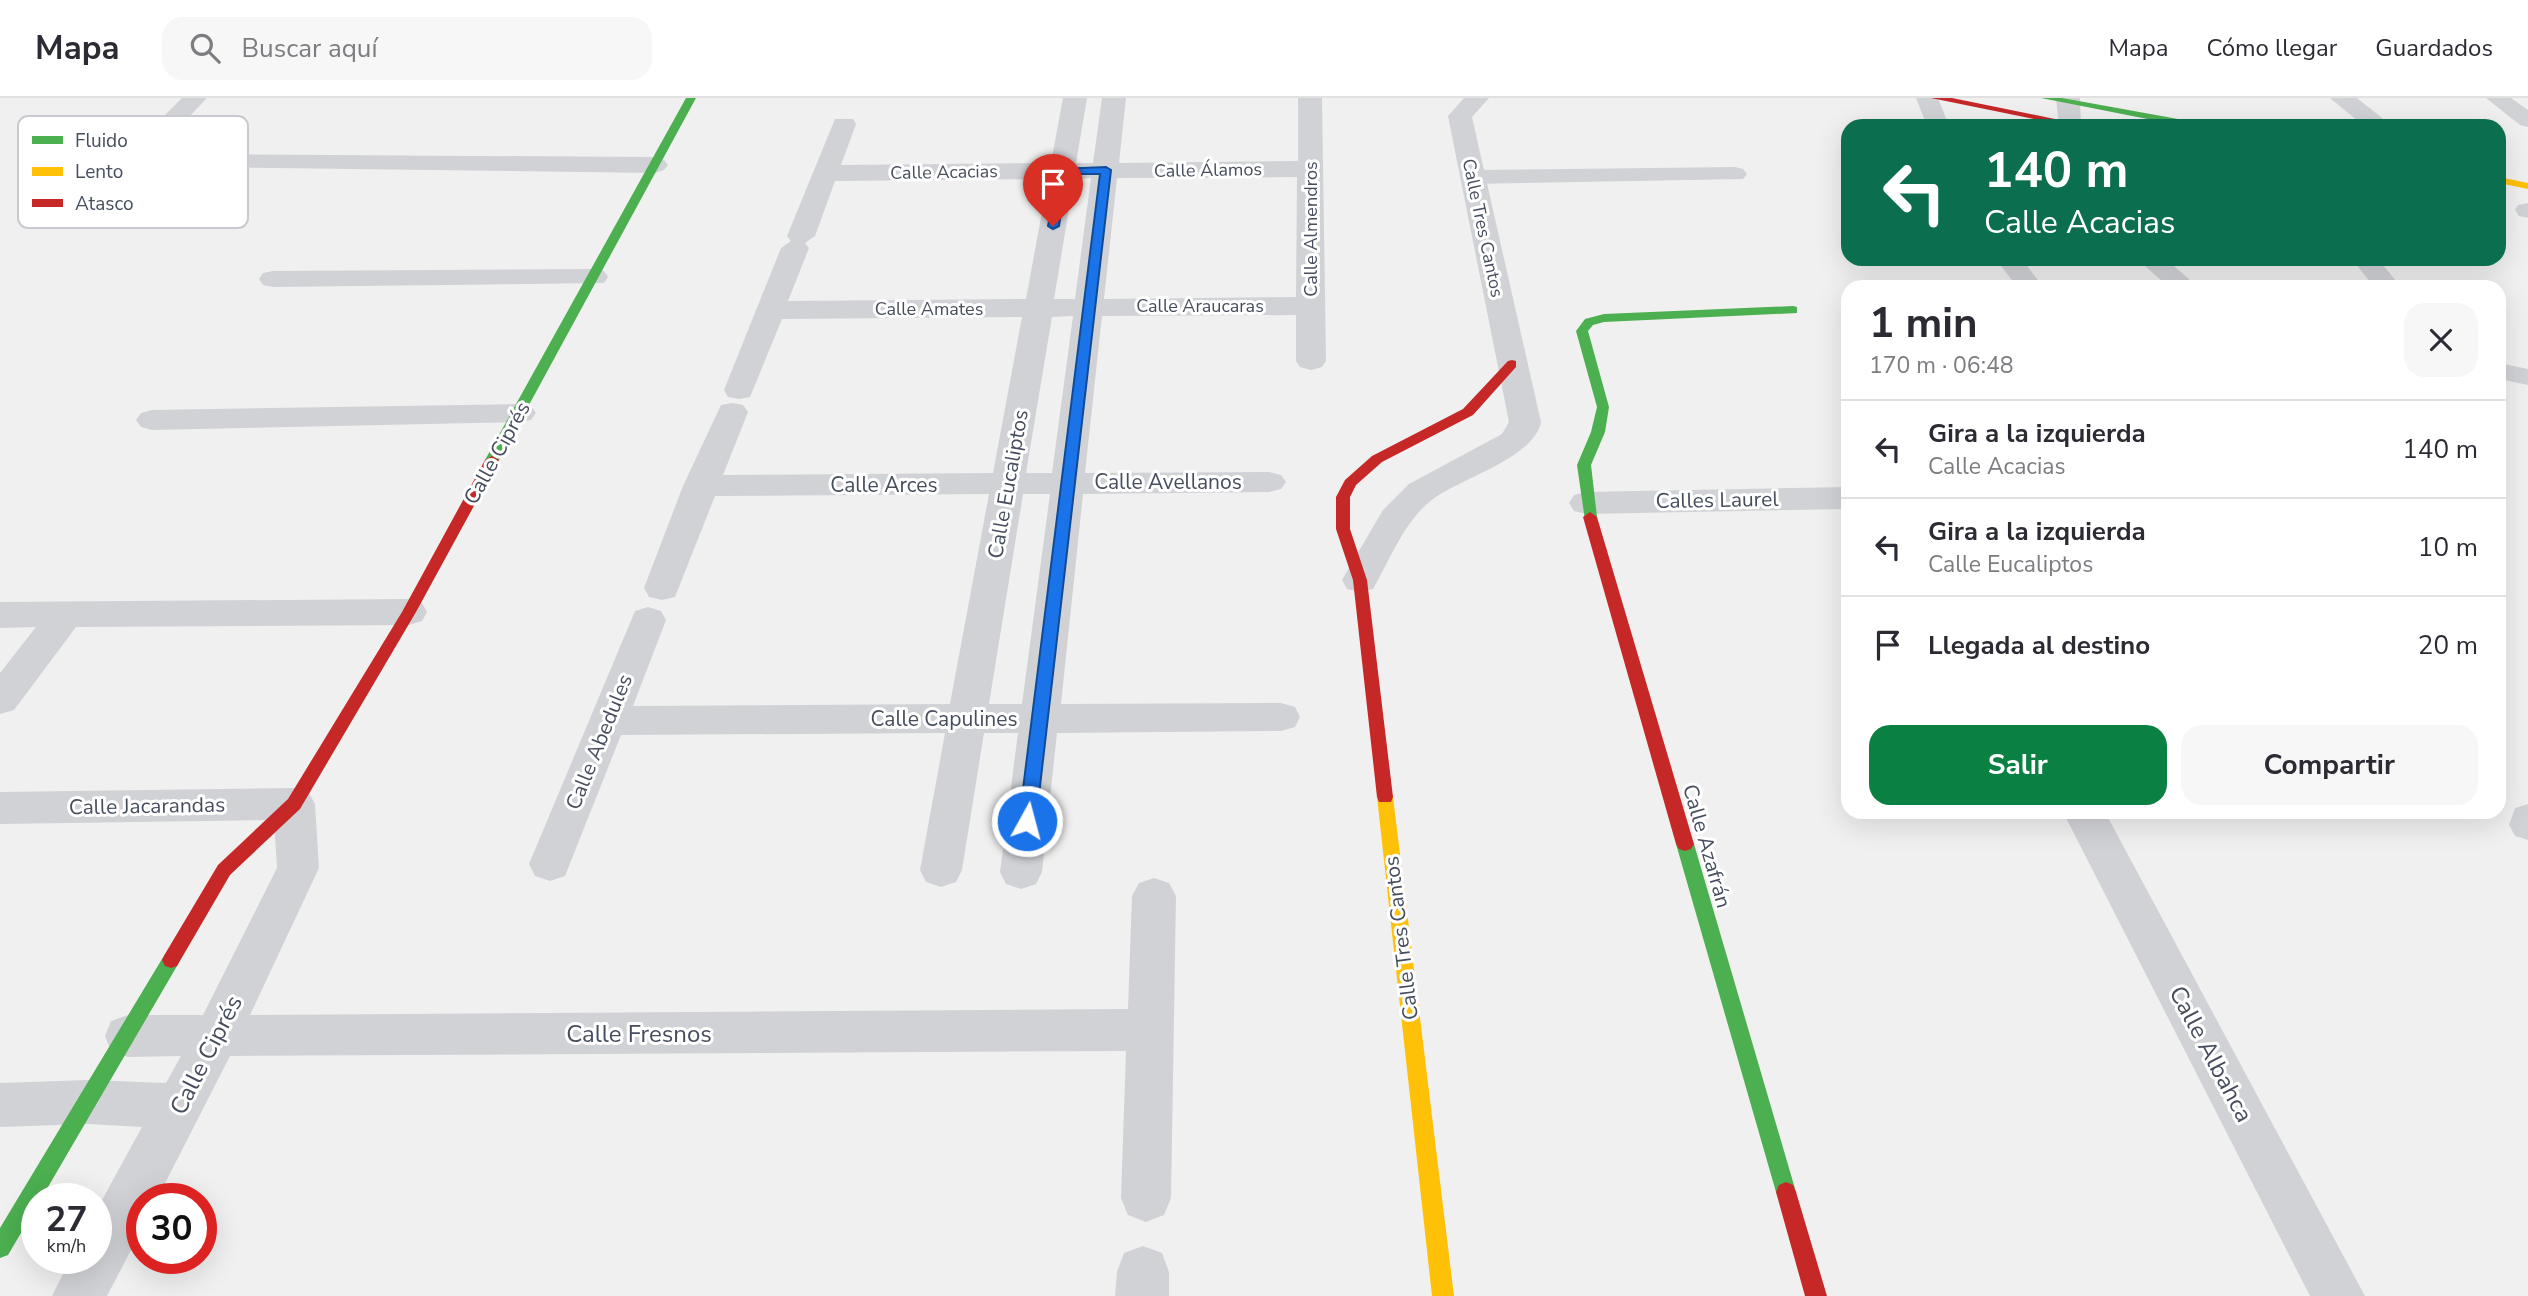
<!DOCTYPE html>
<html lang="es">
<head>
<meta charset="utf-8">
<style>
  body { margin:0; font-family:"Nunito Sans",sans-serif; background:#f7f7f7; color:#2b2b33; height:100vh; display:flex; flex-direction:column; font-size:26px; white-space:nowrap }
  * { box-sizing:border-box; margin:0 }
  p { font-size:23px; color:#7c7c81 }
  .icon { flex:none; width:38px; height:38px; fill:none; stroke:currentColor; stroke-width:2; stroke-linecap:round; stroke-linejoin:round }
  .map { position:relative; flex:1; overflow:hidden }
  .sheet { position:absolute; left:1841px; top:182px; width:665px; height:539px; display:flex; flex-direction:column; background:#fff; border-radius:21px; box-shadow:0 7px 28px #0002 }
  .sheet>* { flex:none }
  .banner { position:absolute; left:1841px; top:21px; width:665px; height:147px; border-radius:21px; box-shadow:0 7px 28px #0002; background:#0b6e4f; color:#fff; overflow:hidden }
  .speed { position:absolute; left:21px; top:1085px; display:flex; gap:14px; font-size:35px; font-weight:700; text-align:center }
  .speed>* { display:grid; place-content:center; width:91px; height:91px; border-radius:50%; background:#fff; box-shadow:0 7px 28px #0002; line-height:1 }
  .speed small { font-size:18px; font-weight:400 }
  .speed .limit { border:10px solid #d22; background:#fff; color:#111 }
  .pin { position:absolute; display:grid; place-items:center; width:60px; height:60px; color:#fff; margin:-72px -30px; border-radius:50% 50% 50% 0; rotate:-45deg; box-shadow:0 0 7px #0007 }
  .pin .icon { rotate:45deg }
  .me { position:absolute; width:77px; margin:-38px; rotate:7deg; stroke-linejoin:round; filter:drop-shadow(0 0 5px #0008) }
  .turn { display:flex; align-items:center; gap:24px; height:147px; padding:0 28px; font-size:32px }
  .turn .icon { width:91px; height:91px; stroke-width:2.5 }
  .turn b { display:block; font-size:49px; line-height:60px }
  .round { display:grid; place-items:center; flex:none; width:74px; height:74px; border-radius:21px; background:#f7f7f7 }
  .headline { display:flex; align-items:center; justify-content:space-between; height:119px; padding:0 28px }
  h1 { font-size:42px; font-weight:700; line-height:52px }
  .primary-button { display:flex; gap:14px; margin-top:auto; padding:14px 28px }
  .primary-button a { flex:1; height:80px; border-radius:21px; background:#0b8043; color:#fff; font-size:28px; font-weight:700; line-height:80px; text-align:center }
  .primary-button a+a { background:#f7f7f7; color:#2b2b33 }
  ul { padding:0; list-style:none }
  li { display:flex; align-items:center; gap:21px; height:98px; padding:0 28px; border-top:2px solid #e1e1e2 }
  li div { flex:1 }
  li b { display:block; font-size:26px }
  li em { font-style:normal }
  header { display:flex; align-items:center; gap:42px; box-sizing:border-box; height:98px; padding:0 35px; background:#fff; border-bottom:2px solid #e1e1e2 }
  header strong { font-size:33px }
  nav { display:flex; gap:38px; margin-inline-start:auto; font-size:24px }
  .search { width:490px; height:63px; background:#f7f7f7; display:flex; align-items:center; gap:18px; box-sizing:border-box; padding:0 24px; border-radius:21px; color:#7c7c81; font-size:26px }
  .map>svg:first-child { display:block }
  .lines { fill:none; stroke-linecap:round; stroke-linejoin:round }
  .lane { fill:#d1d2d6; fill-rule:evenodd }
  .street { fill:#d1d2d6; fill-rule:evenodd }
  .fast { fill:#4caf50; fill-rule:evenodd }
  .slow { fill:#ffc107; fill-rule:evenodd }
  .jam { fill:#c62828; fill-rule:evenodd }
  .route { fill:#1a73e8; stroke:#114b97; stroke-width:2 }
  .labels { text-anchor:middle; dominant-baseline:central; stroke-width:6; stroke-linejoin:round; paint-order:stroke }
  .far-street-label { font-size:18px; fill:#464e5e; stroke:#fff }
  .street-label { font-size:21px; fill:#464e5e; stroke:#fff }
  .near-street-label { font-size:24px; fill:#464e5e; stroke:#fff }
  .key { fill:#fff; stroke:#c8cacf; stroke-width:2 }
  .key-label { font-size:19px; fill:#464e5e }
</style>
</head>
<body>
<header>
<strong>Mapa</strong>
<div class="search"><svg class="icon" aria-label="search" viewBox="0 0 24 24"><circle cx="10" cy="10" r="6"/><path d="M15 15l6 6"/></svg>Buscar aquí</div>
<nav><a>Mapa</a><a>Cómo llegar</a><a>Guardados</a></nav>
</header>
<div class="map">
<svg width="2528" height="1198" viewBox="0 0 2528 1198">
  <rect width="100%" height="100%" fill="#f1f0f0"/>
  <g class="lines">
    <g class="lane">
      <polygon points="1916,0 1938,0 1949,28 1927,28"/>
      <polygon points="2486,0 2511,0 2528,12 2528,29 2520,27"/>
      <polygon points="1735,69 1743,71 1747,76 1743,81 1472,86 1464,84 1460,79 1464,74 1472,72"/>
      <polygon points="2528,105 2528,120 2519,118 2515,112 2518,107"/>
      <polygon points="1996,161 2022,161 2043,189 2017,189"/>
      <polygon points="2137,161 2166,161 2198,189 2169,189"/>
      <polygon points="2352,161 2378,161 2401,189 2374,189"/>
      <polygon points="2499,265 2528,271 2528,287 2499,281"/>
      <polygon points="2528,706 2528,742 2515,738 2509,727 2515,710"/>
    </g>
    <g class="street">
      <polygon points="182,0 207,0 154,56 655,59 664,62 668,67 664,72 655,75 124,68 120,63 124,58"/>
      <path d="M1063 0H1087L1076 65H1093L1102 0H1126L1119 65 1298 63V0H1322L1326 263 1322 269 1311 272 1300 269 1296 263V217L1102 218 1085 375 1269 374 1281 377 1286 384 1281 391 1269 394 1083 396 1061 606 1281 605 1295 609 1300 619 1295 629 1281 633 1057 635 1042 774 1036 786 1021 791 1006 786 1000 774 1018 635H984L962 772 956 784 941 789 926 784 920 772 945 635 621 637 565 778 550 783 535 778 529 766 635 513 648 509 661 513 666 522 633 608 950 606 989 396 715 398 675 499 662 502 649 499 644 490 683 388 721 307 732 305 743 307 748 314 723 377 993 375 1022 219 782 221 750 299 739 301 728 299 724 292 781 150 791 143 787 138 835 21H853L856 26 841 67 1051 65ZM1297 79 1296 199 1104 201 1117 80ZM1091 80 1075 201H1054L1074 81ZM1048 81 1026 201 788 203 809 150 805 145 815 138 835 83ZM1073 218 1052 375H1026L1052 219ZM1023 396H1050L1022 606H989Z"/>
      <path d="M1464 0H1489L1472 19 1541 324C1534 360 1462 380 1433 401 1404 423 1391 460 1373 491L1360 494 1347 491 1342 482 1383 412 1409 386 1502 336 1509 324 1448 18Z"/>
      <polygon points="2056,0 2080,0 2081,28 2059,28"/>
      <polygon points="2330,0 2357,0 2392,28 2364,28"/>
      <polygon points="594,171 604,173 608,179 604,185 273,189 263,187 259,181 263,175 273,173"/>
      <polygon points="520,306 531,308 536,315 531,322 520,324 152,332 141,329 136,322 141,315 152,312"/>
      <polygon points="1848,389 1848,411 1586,416 1574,413 1569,405 1574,397 1586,394"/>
      <polygon points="409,501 422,505 427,514 422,523 409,527 76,529 14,612 0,616 0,575 36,529 0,530 0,504"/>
      <polygon points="294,690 309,695 315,706 319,770 250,917 1128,911 1132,798 1139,785 1154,780 1169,785 1176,798 1171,1100 1164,1117 1146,1124 1128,1117 1121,1100 1126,953 230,958 157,1101 142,1101 142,1131 107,1198 52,1198 71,1160 96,1160 96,1113 142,1029 88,1026 0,1029 0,985 88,982 166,985 181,958 128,959 111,953 105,938 111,923 128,917 203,917 277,770 274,722 0,726 0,694"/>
      <polygon points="2063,714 2105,714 2365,1198 2310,1198"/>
      <polygon points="1143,1148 1162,1155 1169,1174 1169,1198 1115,1198 1117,1174 1124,1155"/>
    </g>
    <g class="fast">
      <polygon points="686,0 696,0 499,362 497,365 487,365 485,362"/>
      <polygon points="2041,0 2062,0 2200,25 2205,28 2183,28"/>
      <polygon points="1793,208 1797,209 1797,215 1604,224 1593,227 1588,233 1609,309 1605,334 1591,367 1597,419 1595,422 1585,422 1577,367 1591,334 1597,309 1576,233 1585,221 1604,216"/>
      <polygon points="1685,739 1691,741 1694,746 1796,1094 1793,1101 1786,1104 1779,1101 1776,1094 1676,746 1679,741"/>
      <polygon points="171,854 177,856 180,862 177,868 41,1101 37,1101 37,1108 8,1157 0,1160 0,1130 165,856"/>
    </g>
    <g class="slow">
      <polygon points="2499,79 2528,85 2528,91 2499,85"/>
      <polygon points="1385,692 1391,694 1393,699 1454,1198 1432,1198 1377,699 1379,694"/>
    </g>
    <g class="jam">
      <polygon points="1931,0 1952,0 2084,27 2068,28"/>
      <polygon points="1512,262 1516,263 1516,269 1473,317 1382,364 1356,387 1350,399 1350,431 1367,482 1393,699 1391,704 1379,704 1377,699 1353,482 1336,431 1336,399 1345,382 1372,358 1463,311 1508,263"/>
      <polygon points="492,358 499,362 416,514 300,711 230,777 177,868 171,870 165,868 162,862 165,856 218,767 288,701 402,514 485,362"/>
      <polygon points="1590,414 1597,419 1694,746 1691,751 1685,753 1679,751 1676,746 1583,419"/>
      <polygon points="1786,1084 1793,1087 1796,1094 1827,1198 1805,1198 1776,1094 1779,1087"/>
    </g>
  </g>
  <polygon class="route" points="1106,69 1111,72 1036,723 1027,730 1019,723 1100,76 1067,76 1059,128 1053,131 1048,128 1059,71"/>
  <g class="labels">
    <g class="far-street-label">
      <text transform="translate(1208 72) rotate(-1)">Calle Álamos</text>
      <text transform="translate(944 74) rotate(-1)">Calle Acacias</text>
      <text transform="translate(1483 130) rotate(78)">Calle Tres Cantos</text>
      <text transform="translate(1311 131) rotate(-90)">Calle Almendros</text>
      <text x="1200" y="208">Calle Araucaras</text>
      <text x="929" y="211">Calle Amates</text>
    </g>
    <g class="street-label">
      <text transform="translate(497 355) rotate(-61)">Calle Ciprés</text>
      <text x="1168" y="384">Calle Avellanos</text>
      <text transform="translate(1008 386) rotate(-80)">Calle Eucaliptos</text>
      <text x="884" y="387">Calle Arces</text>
      <text transform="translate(1717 402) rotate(-1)">Calles Laurel</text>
      <text x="944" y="621">Calle Capulines</text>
      <text transform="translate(599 644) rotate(-68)">Calle Abedules</text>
      <text transform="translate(147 708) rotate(-1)">Calle Jacarandas</text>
      <text transform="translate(1707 748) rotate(74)">Calle Azafrán</text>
      <text transform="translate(1401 840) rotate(-97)">Calle Tres Cantos</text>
    </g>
    <g class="near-street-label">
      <text x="639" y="936">Calle Fresnos</text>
      <text transform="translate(2211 956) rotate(62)">Calle Albahca</text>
      <text transform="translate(206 957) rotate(-63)">Calle Ciprés</text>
    </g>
  </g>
  <rect x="18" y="18" width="230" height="112" rx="10" class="key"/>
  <rect x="32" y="38" width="31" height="8" fill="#4caf50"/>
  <rect x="32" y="69" width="31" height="9" fill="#ffc107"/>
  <rect x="32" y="101" width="31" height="8" fill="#c62828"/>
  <g class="key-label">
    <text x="75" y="49">Fluido</text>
    <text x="75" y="80">Lento</text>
    <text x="75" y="112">Atasco</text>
  </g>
</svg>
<div class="speed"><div>27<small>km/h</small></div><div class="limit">30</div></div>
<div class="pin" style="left:1053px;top:128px;background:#d93025"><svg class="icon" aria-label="arrive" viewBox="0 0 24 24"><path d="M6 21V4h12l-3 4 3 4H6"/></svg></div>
<svg class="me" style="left:1027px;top:723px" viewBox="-20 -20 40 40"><circle r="17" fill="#1a73e8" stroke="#fff" stroke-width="3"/><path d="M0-11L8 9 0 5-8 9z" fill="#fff"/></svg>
<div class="banner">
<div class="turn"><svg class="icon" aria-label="left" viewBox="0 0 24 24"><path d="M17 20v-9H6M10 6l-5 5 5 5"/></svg><div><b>140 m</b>Calle Acacias</div></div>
</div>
<section class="sheet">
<div class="headline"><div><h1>1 min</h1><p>170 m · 06:48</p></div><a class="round"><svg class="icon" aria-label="close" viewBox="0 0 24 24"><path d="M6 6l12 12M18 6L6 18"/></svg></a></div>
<ul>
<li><svg class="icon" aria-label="left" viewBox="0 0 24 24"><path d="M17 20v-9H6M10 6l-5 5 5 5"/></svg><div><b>Gira a la izquierda</b><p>Calle Acacias</p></div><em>140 m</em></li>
<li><svg class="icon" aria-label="left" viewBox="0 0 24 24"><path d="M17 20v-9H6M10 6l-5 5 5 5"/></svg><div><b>Gira a la izquierda</b><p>Calle Eucaliptos</p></div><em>10 m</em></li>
<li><svg class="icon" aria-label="arrive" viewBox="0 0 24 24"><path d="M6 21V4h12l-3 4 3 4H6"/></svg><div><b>Llegada al destino</b></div><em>20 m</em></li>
</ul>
<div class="primary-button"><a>Salir</a><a>Compartir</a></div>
</section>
</div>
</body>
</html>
